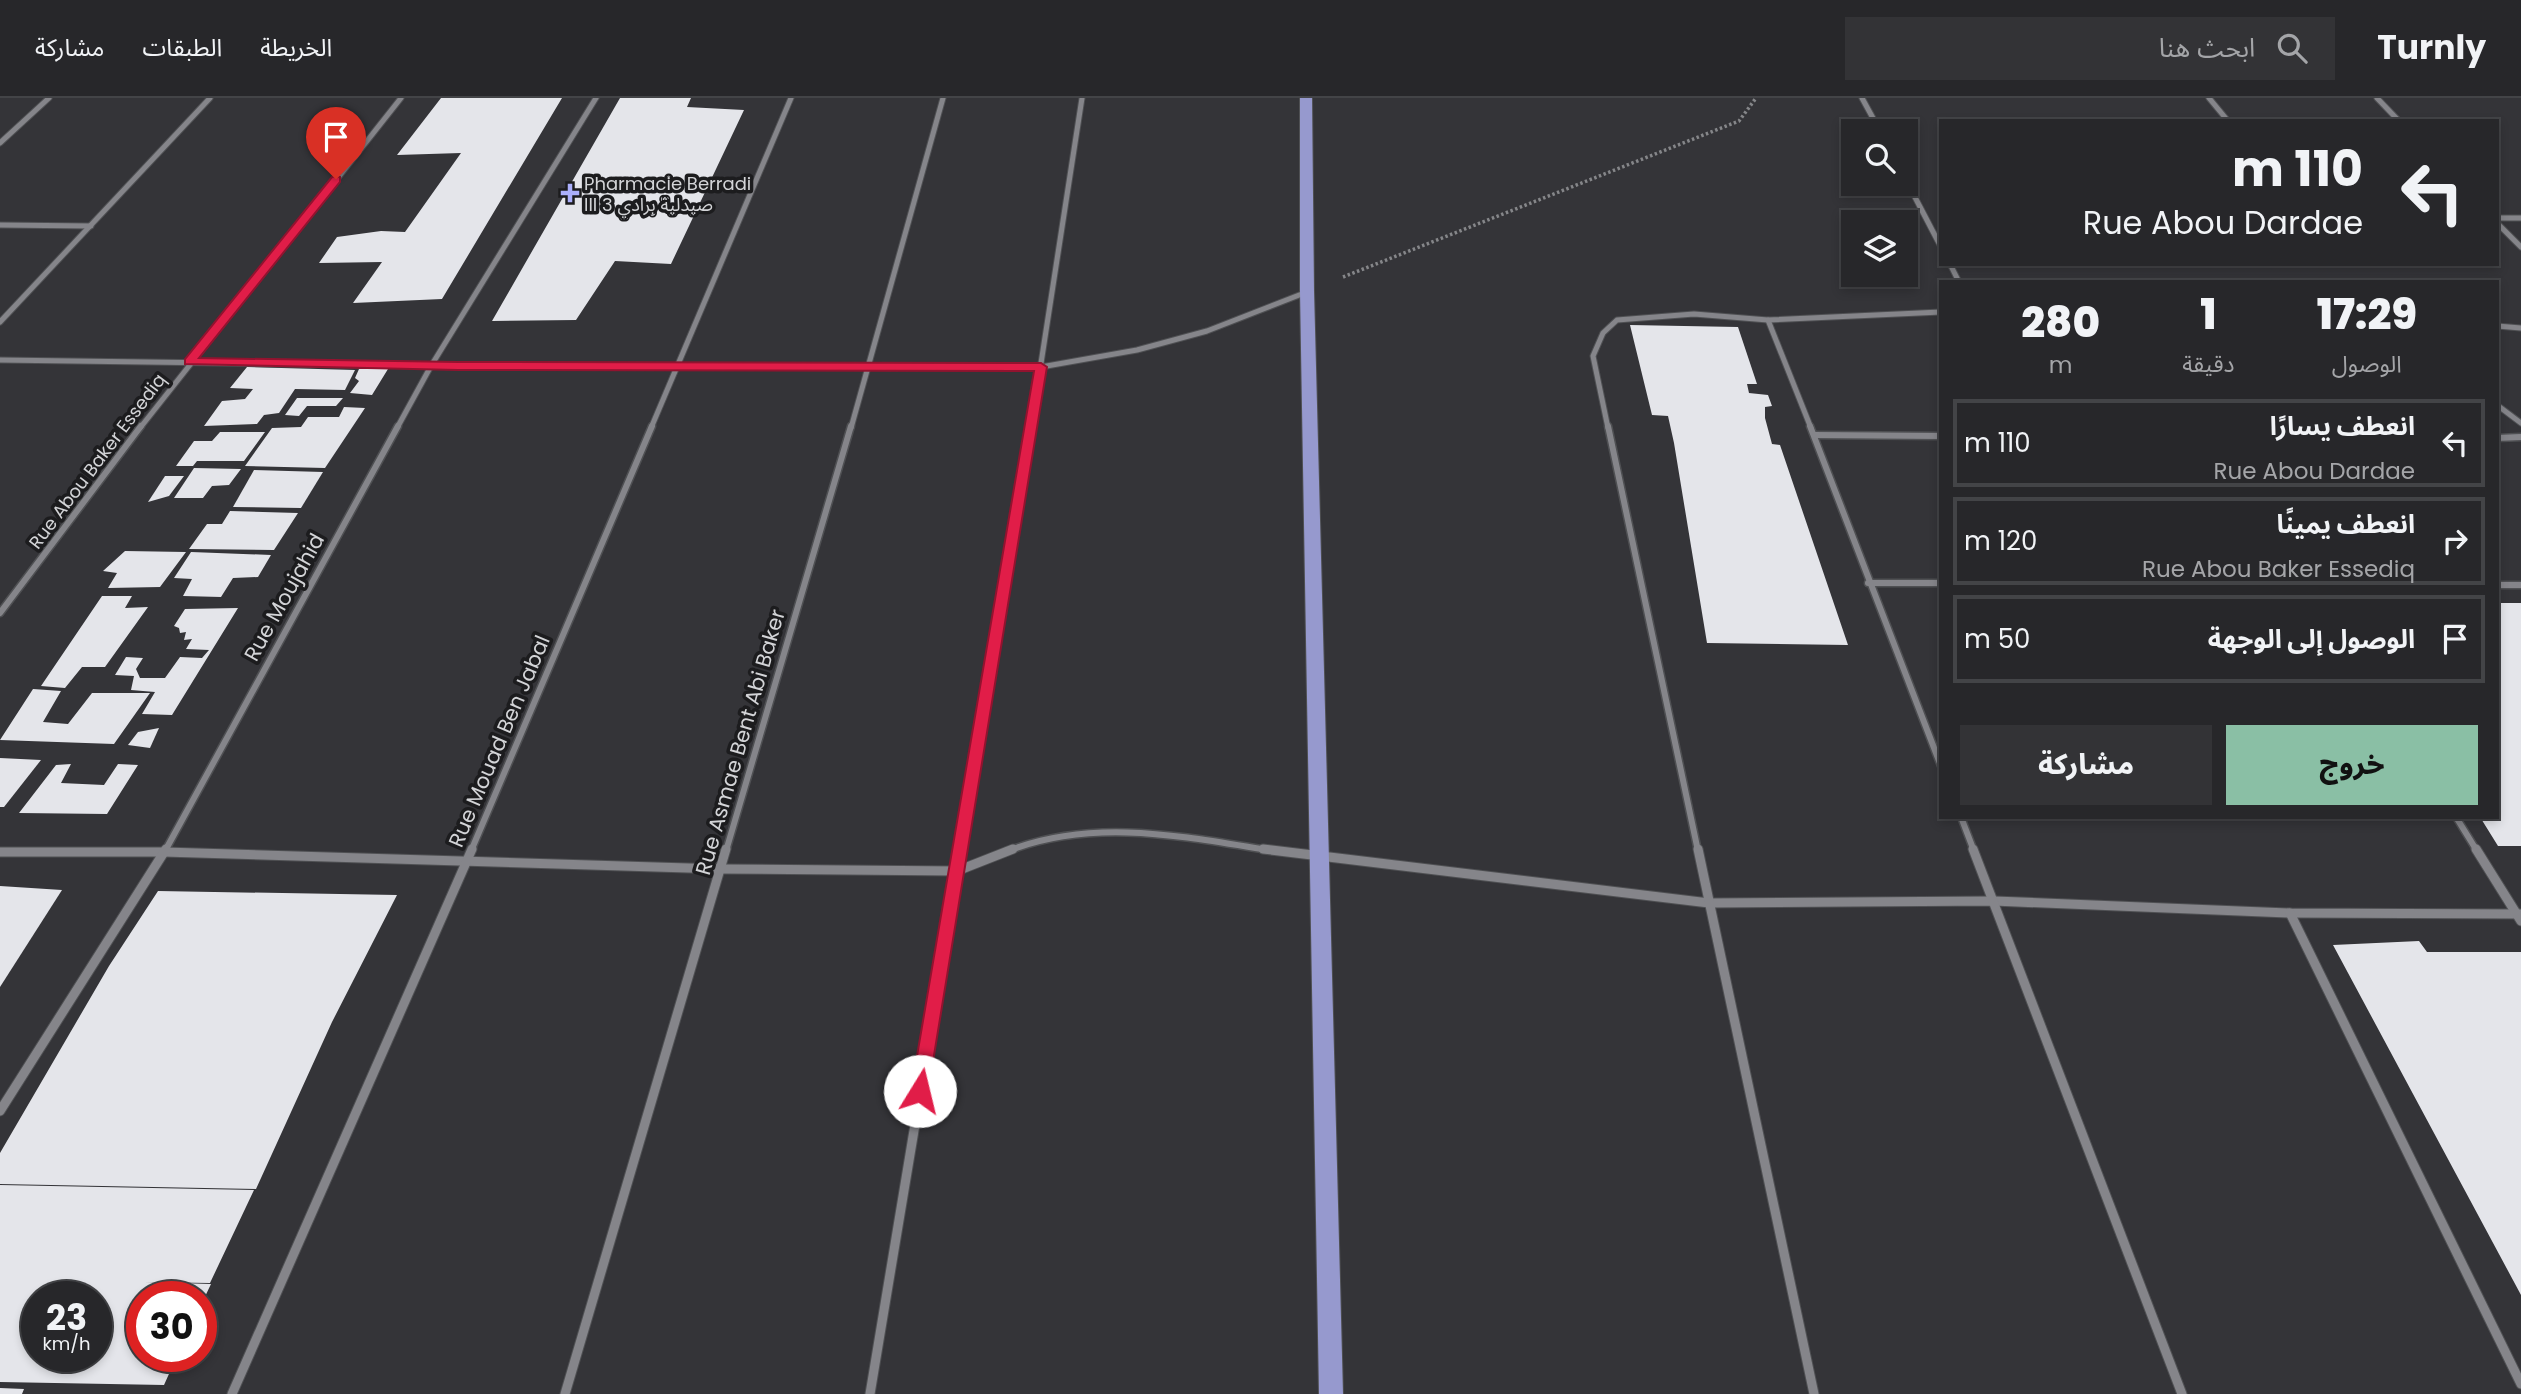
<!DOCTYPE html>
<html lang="ar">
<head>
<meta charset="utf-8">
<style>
  body { margin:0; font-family:Poppins,"Noto Sans Arabic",sans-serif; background:#333336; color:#f1f3f6; direction:rtl; height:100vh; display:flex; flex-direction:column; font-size:26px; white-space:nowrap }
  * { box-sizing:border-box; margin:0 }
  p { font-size:23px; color:#a4a5a8 }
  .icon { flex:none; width:38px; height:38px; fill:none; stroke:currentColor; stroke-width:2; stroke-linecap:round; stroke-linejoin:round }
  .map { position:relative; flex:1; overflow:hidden; direction:ltr }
  .sheet { position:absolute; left:1939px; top:182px; width:560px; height:539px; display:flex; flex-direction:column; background:#27272a; border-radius:0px; box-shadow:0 4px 10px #0003,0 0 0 2px #434447; direction:rtl }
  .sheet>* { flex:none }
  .hud { position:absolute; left:1939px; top:21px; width:560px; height:147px; border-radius:0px; box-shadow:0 4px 10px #0003,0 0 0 2px #434447; direction:rtl; background:#27272a; color:#f1f3f6; overflow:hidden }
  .tools { position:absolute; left:1841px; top:21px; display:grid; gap:14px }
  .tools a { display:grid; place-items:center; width:77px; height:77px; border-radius:0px; background:#27272a; box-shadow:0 4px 10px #0003,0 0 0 2px #434447; font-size:35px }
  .speed { position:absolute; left:21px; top:1183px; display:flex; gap:14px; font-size:35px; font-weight:700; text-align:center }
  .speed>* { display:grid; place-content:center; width:91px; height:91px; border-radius:50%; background:#27272a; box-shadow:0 4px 10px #0003,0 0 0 2px #434447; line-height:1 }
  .speed small { font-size:18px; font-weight:400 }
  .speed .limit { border:10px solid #d22; background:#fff; color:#111 }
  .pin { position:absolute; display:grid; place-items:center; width:60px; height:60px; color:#fff; margin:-72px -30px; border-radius:50% 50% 50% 0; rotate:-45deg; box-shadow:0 0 7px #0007 }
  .pin .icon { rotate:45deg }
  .me { position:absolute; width:77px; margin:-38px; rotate:9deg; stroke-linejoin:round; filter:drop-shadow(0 0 5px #0008) }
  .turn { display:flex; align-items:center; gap:24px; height:147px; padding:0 21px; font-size:32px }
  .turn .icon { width:91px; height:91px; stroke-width:2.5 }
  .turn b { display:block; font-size:49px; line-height:60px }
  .eta { display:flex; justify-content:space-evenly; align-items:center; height:119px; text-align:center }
  .eta b { font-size:42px; font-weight:800; line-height:49px }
  .action { display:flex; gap:14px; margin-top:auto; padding:14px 21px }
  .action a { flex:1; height:80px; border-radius:0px; background:#8abfa5; color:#111; font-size:28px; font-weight:800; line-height:80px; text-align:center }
  .action a+a { background:#333336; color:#f1f3f6 }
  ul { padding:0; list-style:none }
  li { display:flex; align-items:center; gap:21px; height:88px; margin:0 14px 10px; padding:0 7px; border:4px solid #434447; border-radius:0px }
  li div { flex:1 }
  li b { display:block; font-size:26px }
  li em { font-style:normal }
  header { display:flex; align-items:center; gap:42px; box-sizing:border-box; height:98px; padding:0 35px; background:#27272a; border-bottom:2px solid #434447 }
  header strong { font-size:33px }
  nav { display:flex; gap:38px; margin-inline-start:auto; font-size:24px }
  .search { width:490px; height:63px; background:#333336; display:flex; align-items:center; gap:18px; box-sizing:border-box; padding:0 24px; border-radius:0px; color:#a4a5a8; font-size:26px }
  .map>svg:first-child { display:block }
  .building { fill:#e4e5ea; fill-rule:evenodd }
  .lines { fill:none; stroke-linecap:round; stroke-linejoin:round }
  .minor-far2-casing { stroke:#4f5053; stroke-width:7 }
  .minor-far1-casing { stroke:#4f5053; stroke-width:9 }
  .minor-casing { stroke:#4f5053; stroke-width:11 }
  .primary-casing { stroke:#4f5053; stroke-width:2 }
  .path { stroke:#858689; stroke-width:3.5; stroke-dasharray:2.5 2.5; stroke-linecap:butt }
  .minor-far2 { stroke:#85858a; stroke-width:5 }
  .minor-far1 { stroke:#85858a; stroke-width:6 }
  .minor { stroke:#85858a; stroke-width:9 }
  .primary { fill:#9699ce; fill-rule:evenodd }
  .route { fill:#e11d48; stroke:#92132f; stroke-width:2 }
  .poi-dot { fill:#abaffb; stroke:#1c1c1e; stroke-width:2.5 }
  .labels { text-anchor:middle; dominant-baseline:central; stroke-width:7; stroke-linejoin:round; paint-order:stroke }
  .far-poi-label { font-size:18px; fill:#d3d4d7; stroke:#1c1c1e; text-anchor:start }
  .far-street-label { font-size:18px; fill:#d3d4d7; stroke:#1c1c1e }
  .street-label { font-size:21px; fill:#d3d4d7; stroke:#1c1c1e }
</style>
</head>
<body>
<header>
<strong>Turnly</strong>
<div class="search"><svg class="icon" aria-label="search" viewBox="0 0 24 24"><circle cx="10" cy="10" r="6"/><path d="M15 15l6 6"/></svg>ابحث هنا</div>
<nav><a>الخريطة</a><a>الطبقات</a><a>مشاركة</a></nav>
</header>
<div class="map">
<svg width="2521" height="1296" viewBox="0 0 2521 1296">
  <rect width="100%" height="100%" fill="#343438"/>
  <g class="building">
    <polygon points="441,0 562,0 442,201 353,205 382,164 319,165 337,139 381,133 405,134 461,55 397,57"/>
    <polygon points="620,0 691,0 687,9 744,12 671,166 615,163 576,222 492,223"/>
    <polygon points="1630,227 1738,229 1757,286 1747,286 1749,295 1768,297 1772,308 1765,309 1765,320 1772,346 1780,347 1848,547 1707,545 1674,345 1668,318 1652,317"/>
    <polygon points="247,269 355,272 345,292 295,291 279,315 264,317 257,326 204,328 222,303 245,301 253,291 230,290"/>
    <polygon points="359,271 388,271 372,297 350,295 359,283 355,280"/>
    <polygon points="297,300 343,300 336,308 307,308 299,318 285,317"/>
    <polygon points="344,309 365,310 325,370 245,368 272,330 301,329 308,319 339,319"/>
    <polygon points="220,334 265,334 244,363 197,363 193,368 176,368 194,343 212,343"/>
    <polygon points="194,370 241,371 229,387 212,388 203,400 174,400"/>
    <polygon points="254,372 323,374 301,410 233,409"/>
    <polygon points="165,378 184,378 169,398 148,404"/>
    <polygon points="230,413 298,415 274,452 189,451 207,426 222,426"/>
    <polygon points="125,453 186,454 160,489 108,490 117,475 103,473"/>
    <polygon points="191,454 271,457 258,479 233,480 221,499 183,498 192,481 174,480"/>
    <polygon points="102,498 132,498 125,510 148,509 105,569 82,569 65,590 41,588"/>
    <polygon points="2497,505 2521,505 2521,748 2498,748 2480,719 2497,719"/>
    <polygon points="238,510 172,617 142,616 155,594 131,592 134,578 115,577 126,559 143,560 136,571 140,580 165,580 180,559 202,560 209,552 186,551 192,541 184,542 186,534 180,535 179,530 174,528 185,511"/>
    <polygon points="33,591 61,593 43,624 68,626 92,595 150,595 114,646 0,642"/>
    <polygon points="159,630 150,650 128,647 138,634"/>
    <polygon points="0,660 41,662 4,709 0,709"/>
    <polygon points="71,666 61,685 104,687 118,666 138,667 107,716 19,715 56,667"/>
    <polygon points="0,788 62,792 0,889"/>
    <polygon points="158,793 397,797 332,924 256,1091 0,1086 0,1055 109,868"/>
    <polygon points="2419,843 2427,854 2521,854 2521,1197 2333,847"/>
    <path d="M0 1087 254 1092 210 1185 144 1184 211 1186 201 1207V1199H142V1258H177L164 1287 0 1284ZM37 1199H96V1258H37Z"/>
    <polygon points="0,1290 24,1291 22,1296 0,1296"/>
  </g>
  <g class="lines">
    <g class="minor-far2-casing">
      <g id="minor-far2">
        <polyline points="1862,0 1880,33"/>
        <polyline points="2209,0 2228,23"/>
        <polyline points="2377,0 2399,23"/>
        <polyline points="0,45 49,0"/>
        <polyline points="1906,82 1941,149"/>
        <polyline points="2497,120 2521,120"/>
        <polyline points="2497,125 2521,149"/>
        <polyline points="0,127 91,128"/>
        <polyline points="1950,166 1959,184"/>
        <polyline points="1768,222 1811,330"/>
        <polyline points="0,224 210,0"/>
        <polyline points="2497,228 2521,230"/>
        <polyline points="0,262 431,268 1041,269 1137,252 1207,233 1307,194"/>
        <polyline points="2497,307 2521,325"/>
        <polyline points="140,330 401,0"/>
        <polyline points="397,330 431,268 596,0"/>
        <polyline points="651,330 791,0"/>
        <polyline points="851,330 943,0"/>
        <polyline points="1031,330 1082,0"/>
        <polyline points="1608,330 1593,258 1603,235 1617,222 1694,216 1768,222 1941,214"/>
      </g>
    </g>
    <g class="minor-far1-casing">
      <g id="minor-far1">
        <polyline points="1608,328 1698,753"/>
        <polyline points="1810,328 1941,668"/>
        <polyline points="1815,337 1941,338"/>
        <polyline points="2497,340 2521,339"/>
        <polyline points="1868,485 1941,485"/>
        <polyline points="2497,487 2521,487"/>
        <polyline points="0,515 141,328"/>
        <polyline points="1961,719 1974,753"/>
        <polyline points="2456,719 2477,753"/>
        <polyline points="165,753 398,328"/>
        <polyline points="471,753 652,328"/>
        <polyline points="726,753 851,328"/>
        <polyline points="960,753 1031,328"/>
        <path d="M1008 753C1095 719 1185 739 1274 753"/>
      </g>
    </g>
    <g class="minor-casing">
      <g id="minor">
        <polyline points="1263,751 1709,805 1994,803 2290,815 2521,816"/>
        <polyline points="1698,751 1814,1296"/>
        <polyline points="1973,751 2182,1296"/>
        <polyline points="2476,751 2521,823"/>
        <polyline points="0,754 164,754 721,771 957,773 1013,751"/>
        <polyline points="2290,815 2521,1286"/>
        <polyline points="0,1013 166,751"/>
        <polyline points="232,1296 472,751"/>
        <polyline points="565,1296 726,751"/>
        <polyline points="870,1296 961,751"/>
      </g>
    </g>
    <g class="primary-casing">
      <polygon id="primary" points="1300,0 1312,0 1314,193 1343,1296 1319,1296 1300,193"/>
    </g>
    <polyline class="path" points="1343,179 1739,23 1756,0"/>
    <use href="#minor-far2" class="minor-far2"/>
    <use href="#minor-far1" class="minor-far1"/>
    <use href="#minor" class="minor"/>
    <use href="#primary" class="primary"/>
  </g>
  <polygon class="route" points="336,78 340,79 340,84 199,260 458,264 1041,265 1047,269 927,1000 920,1002 914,1000 911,993 1034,273 458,272 185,266 185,261 332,79"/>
  <path class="poi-dot" d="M566.5 84.5h7v7h7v7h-7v7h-7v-7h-7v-7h7z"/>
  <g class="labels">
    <g class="far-poi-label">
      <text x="584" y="85">Pharmacie Berradi<tspan x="584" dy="21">III صيدلية برادي 3</tspan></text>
    </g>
    <g class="far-street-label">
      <text transform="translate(97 363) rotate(-53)">Rue Abou Baker Essediq</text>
    </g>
    <g class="street-label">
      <text transform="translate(284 499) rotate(-61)">Rue Moujahid</text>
      <text transform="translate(499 643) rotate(-67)">Rue Mouad Ben Jabal</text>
      <text transform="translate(740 644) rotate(-74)">Rue Asmae Bent Abi Baker</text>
    </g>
  </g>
</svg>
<div class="tools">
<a><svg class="icon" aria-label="search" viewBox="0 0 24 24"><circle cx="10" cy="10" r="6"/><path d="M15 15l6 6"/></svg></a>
<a><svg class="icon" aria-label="layers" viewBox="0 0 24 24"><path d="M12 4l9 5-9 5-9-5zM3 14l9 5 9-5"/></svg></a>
</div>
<div class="speed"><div>23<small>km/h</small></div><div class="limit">30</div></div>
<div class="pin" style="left:336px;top:81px;background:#d93025"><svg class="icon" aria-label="arrive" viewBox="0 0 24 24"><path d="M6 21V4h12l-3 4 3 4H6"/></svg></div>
<svg class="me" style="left:920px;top:993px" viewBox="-20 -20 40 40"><circle r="19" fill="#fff"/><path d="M0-13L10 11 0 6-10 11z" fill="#e11d48"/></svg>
<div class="hud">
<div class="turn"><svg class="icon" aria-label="left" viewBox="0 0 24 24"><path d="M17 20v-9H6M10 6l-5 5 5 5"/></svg><div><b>110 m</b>Rue Abou Dardae</div></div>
</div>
<section class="sheet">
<div class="eta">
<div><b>17:29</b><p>الوصول</p></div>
<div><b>1</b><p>دقيقة</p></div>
<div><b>280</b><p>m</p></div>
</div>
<ul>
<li><svg class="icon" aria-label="left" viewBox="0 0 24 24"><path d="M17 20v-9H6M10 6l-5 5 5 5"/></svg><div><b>انعطف يسارًا</b><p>Rue Abou Dardae</p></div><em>110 m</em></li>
<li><svg class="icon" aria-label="right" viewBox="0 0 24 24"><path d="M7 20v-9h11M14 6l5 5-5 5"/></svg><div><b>انعطف يمينًا</b><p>Rue Abou Baker Essediq</p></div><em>120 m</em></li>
<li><svg class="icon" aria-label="arrive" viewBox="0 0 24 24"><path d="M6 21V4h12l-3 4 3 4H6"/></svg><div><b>الوصول إلى الوجهة</b></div><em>50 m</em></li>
</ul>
<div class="action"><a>خروج</a><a>مشاركة</a></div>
</section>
</div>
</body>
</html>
